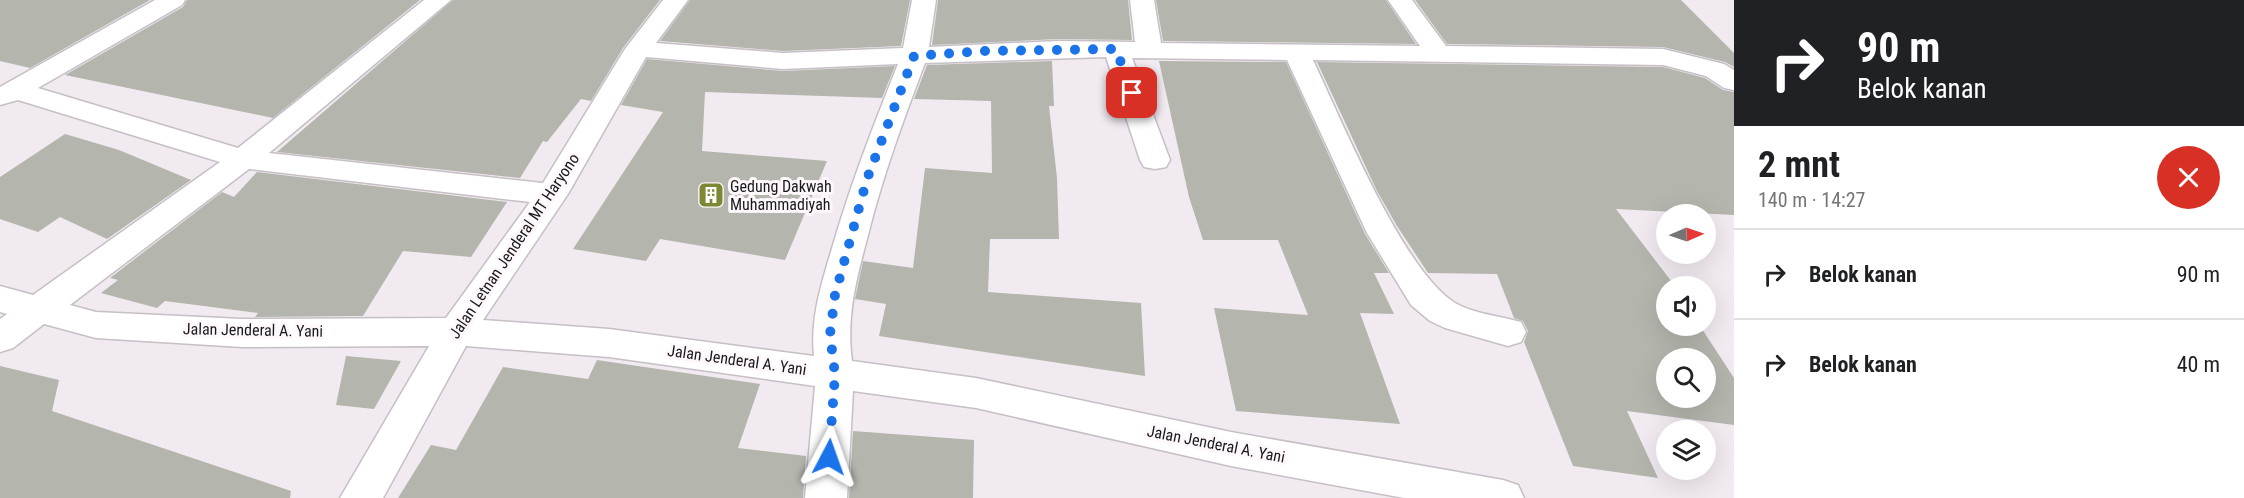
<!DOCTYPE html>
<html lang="id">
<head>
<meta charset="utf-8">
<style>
  body { margin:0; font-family:"Roboto Condensed",sans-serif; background:#f6f6f6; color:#202124; height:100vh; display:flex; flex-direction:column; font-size:22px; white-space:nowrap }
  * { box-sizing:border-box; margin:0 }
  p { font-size:20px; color:#757577 }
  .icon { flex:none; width:33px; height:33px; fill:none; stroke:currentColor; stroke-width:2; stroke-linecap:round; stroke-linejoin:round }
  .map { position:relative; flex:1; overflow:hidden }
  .sheet { display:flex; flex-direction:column; background:#fff; width:510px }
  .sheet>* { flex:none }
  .guide { background:#202124; color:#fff; overflow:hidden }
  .needle { width:39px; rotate:88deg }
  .fabs { position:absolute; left:1656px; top:204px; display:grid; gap:12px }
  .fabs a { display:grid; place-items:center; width:60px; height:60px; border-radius:50%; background:#fff; box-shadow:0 6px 24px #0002; font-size:30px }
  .pin { position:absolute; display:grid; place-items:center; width:51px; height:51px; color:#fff; margin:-26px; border-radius:12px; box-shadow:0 3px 9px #0006 }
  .me { position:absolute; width:66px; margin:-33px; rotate:4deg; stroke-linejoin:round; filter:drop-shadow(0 0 4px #0008) }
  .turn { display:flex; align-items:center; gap:21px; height:126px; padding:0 24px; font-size:27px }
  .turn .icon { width:78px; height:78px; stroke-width:2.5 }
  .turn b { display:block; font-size:42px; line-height:51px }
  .round { display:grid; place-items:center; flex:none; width:63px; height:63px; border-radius:32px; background:#f6f6f6 }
  .summary { display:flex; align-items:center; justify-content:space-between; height:102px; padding:0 24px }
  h1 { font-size:36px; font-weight:700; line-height:45px }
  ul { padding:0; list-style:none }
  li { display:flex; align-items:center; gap:18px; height:90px; padding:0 24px; border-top:2px solid #e0e0e0 }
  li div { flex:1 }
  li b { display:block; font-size:22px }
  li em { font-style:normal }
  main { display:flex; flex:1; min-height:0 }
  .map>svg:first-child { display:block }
  .building { fill:#b4b5ad; fill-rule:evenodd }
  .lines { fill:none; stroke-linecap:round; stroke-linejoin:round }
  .minor-casing { stroke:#c6bfc5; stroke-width:3 }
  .minor { fill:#fff; fill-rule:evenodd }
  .route { stroke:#1a73e8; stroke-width:10; stroke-dasharray:0 18 }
  .labels { text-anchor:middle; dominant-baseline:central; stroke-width:6; stroke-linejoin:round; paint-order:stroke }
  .poi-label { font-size:16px; fill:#1b191b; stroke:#fef8fd; text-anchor:start }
  .street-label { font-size:16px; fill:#1b191b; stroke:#fef8fd }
</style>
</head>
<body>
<main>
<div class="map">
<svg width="1734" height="498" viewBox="0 0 1734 498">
  <rect width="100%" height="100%" fill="#f2eaf1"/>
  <g class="building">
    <polygon points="0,0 150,0 30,68 0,61"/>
    <polygon points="187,0 420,0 273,118 65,75 183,7"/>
    <polygon points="453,0 660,0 623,48 591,101 581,99 547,142 543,141 520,178 277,152"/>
    <polygon points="690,0 910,0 901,46 783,51 660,41"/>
    <polygon points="938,0 1128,0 1132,40 1058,39 932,45"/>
    <polygon points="1156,0 1386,0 1416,44 1163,41"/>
    <polygon points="1415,0 1681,0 1734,53 1734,67 1725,62 1663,47 1447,44"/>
    <polygon points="647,59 783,71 895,66 882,98 705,92 702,151 827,161 785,260 660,239 646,261 573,249 663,112 621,105"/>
    <polygon points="1052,61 1054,106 1049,106 1057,178 1059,239 990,239 988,292 1141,303 1145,376 879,336 886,304 855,299 863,261 913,268 925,168 992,173 991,101 914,99 927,65"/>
    <polygon points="1159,61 1286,62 1365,234 1389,273 1374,273 1394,314 1360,313 1400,424 1236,411 1214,308 1308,315 1278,240 1203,240 1189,197"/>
    <path d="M1317 62 1663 67 1705 78 1723 90 1734 92V215L1616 209 1675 286H1666V326H1700L1734 378V425L1627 411 1658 478 1573 466 1524 342 1528 331 1523 321 1514 318 1497 274 1428 273 1397 226 1377 191ZM1666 358H1706V398H1666Z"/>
    <polygon points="65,134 119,150 191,180 107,239 60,217 38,232 0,219 0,177"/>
    <polygon points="257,172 507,202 471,257 403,251 363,316 255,317 258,313 165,301 157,308 101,293 118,280 110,278 222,192 234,197"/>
    <polygon points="346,356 401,361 374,409 336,405"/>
    <polygon points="597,360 760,384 738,448 806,456 803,498 398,498 431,445 456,450 503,367 588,379"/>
    <polygon points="0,366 59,380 52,411 291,491 290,498 0,498"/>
    <polygon points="853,431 974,440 973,498 849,498"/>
  </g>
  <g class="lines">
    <g class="minor-casing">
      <path id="minor" d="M155 0H185L182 5 38 88 238 148 424 0H451L269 153 543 183 625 49 663 0H688L656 43 783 53 903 48 912 0H936L929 47 1058 41 1135 42 1130 0H1154L1161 43 1420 46 1388 0H1412L1446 46 1663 49 1724 64 1734 70V90L1724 88 1706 76 1663 65 1313 60C1341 119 1403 271 1455 303 1474 314 1500 316 1521 322L1526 332 1521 342 1508 346 1445 328 1430 321 1411 305 1367 233 1287 60 1132 58 1170 160 1166 167 1155 169 1144 167 1140 160 1106 57 925 63C903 121 882 178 867 239 856 280 846 318 852 361L976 378 1231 432 1503 480 1518 485 1524 498H1404L1231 466 976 408 853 391 847 498H805L815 386 609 357 466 346 383 498H340L429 346 242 347 96 338 44 324 13 348 0 352V319L7 314 0 312V286L33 295 220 162 18 100 0 105V87ZM646 57 783 69 898 64C874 124 851 183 833 245 822 282 810 317 814 356L609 329 483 320 568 194ZM249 169 530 202 446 318 242 319 96 312 70 305Z"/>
    </g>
    <use href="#minor" class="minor"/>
  </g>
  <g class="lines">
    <polyline class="route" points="829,457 835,375 830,334 835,295 867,179 914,56 985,51 1116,49 1132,93"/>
  </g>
  <defs>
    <g id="building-square" transform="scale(1.35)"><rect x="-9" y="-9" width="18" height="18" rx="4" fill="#7e8734" stroke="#fef8fd"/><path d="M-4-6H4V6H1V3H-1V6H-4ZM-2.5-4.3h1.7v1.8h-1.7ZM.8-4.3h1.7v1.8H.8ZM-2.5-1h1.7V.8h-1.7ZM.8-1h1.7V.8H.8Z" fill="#fff"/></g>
  </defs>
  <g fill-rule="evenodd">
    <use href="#building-square" x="711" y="195"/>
  </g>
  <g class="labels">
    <g class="poi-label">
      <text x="730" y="186">Gedung Dakwah<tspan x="730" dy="18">Muhammadiyah</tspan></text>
    </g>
    <g class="street-label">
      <text transform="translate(514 246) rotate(-56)">Jalan Letnan Jenderal MT Haryono</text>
      <text transform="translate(253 330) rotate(1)">Jalan Jenderal A. Yani</text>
      <text transform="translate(737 360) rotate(8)">Jalan Jenderal A. Yani</text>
      <text transform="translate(1216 444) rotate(11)">Jalan Jenderal A. Yani</text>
    </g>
  </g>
</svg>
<div class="fabs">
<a><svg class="needle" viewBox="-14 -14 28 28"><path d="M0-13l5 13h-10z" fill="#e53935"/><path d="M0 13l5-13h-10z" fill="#757577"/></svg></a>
<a><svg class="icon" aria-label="sound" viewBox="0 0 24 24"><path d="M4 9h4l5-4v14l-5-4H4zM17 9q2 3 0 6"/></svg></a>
<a><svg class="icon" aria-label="search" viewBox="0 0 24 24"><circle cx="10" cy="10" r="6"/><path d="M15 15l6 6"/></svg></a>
<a><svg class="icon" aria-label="layers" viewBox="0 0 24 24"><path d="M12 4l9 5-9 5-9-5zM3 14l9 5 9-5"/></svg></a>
</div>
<div class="pin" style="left:1132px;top:93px;background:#d93025"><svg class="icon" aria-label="arrive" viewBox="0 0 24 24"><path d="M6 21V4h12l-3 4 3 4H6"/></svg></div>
<svg class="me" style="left:829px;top:457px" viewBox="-20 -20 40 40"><path d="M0-17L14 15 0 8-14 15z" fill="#1a73e8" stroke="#fff" stroke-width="4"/></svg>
</div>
<section class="sheet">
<div class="guide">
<div class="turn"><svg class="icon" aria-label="right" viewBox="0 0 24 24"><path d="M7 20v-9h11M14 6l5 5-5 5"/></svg><div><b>90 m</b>Belok kanan</div></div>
</div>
<div class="summary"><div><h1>2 mnt</h1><p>140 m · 14:27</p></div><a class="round" style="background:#d93025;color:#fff"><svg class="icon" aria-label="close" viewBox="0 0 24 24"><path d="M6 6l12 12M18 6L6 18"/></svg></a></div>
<ul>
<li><svg class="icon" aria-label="right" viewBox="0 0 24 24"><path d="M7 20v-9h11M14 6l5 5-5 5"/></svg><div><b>Belok kanan</b></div><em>90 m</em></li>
<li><svg class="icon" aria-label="right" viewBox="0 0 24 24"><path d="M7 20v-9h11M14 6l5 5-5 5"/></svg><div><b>Belok kanan</b></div><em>40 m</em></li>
</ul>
</section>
</main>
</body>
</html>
